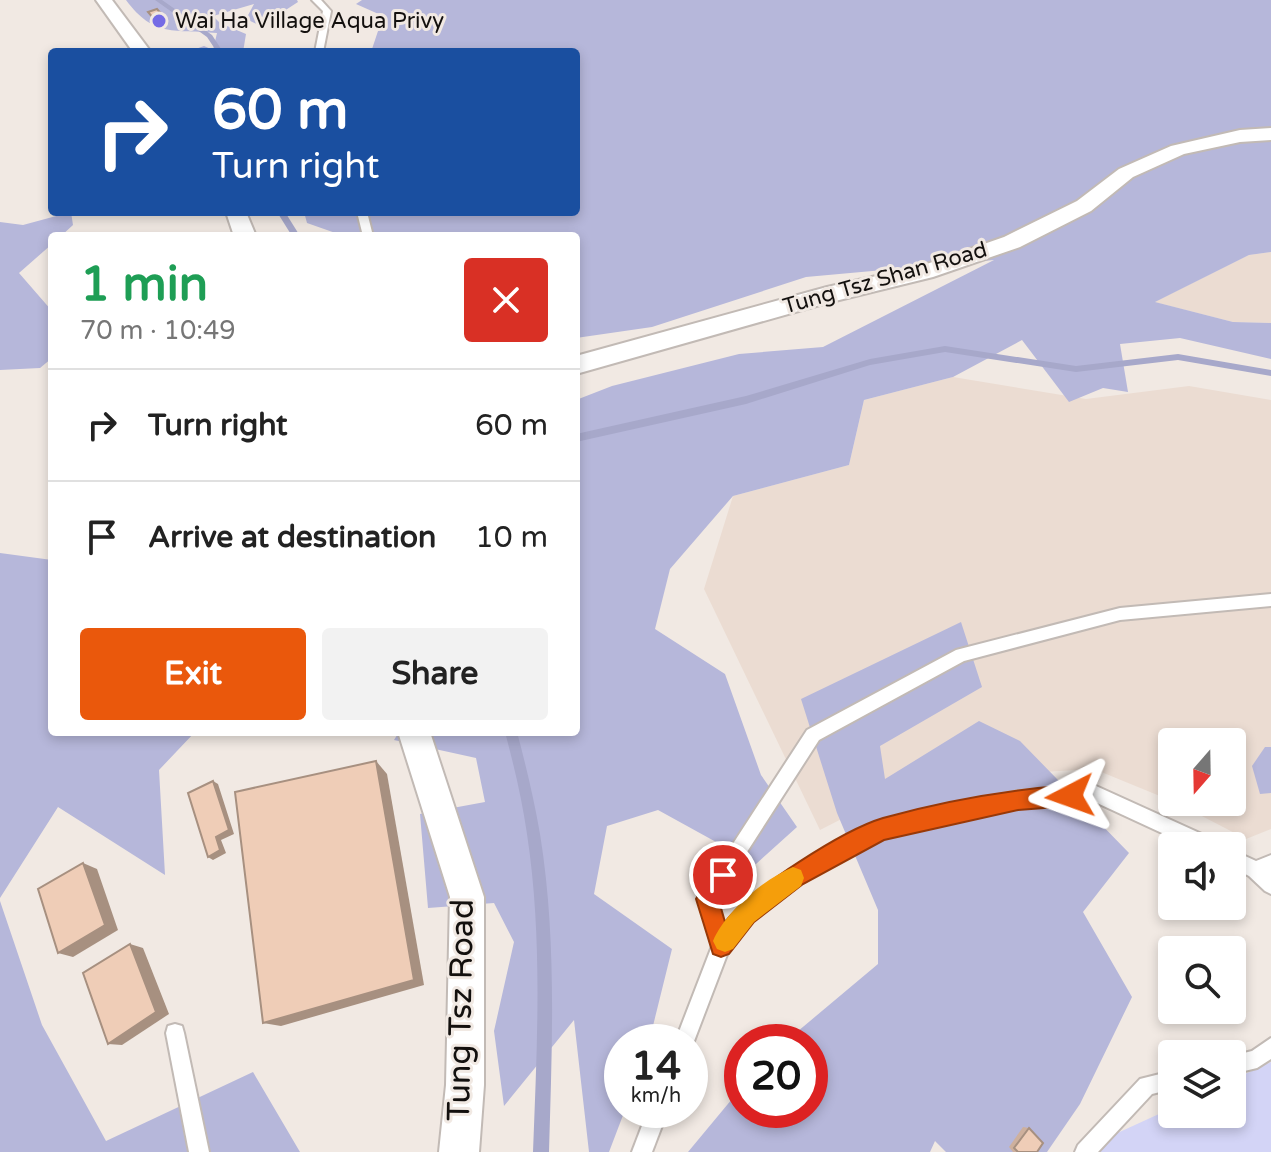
<!DOCTYPE html>
<html lang="en">
<head>
<meta charset="utf-8">
<style>
  body { margin:0; font-family:"Varela Round",sans-serif; background:#f2f2f2; color:#222; height:100vh; display:flex; flex-direction:column; font-size:30px; white-space:nowrap }
  * { box-sizing:border-box; margin:0 }
  p { font-size:26px; color:#767676 }
  .icon { flex:none; width:44px; height:44px; fill:none; stroke:currentColor; stroke-width:2; stroke-linecap:round; stroke-linejoin:round }
  .map { position:relative; flex:1; overflow:hidden }
  .panel { position:absolute; left:48px; top:232px; width:532px; height:504px; display:flex; flex-direction:column; background:#fff; border-radius:8px; box-shadow:0 4px 12px #0003 }
  .panel>* { flex:none }
  .top-card { position:absolute; left:48px; top:48px; width:532px; height:168px; border-radius:8px; box-shadow:0 4px 12px #0003; background:#1a4fa0; color:#fff; overflow:hidden }
  .needle { width:52px; rotate:200deg }
  .buttons { position:absolute; left:1158px; top:728px; display:grid; gap:16px }
  .buttons a { display:grid; place-items:center; width:88px; height:88px; border-radius:8px; background:#fff; box-shadow:0 4px 12px #0003; font-size:40px }
  .speed { position:absolute; left:604px; top:1024px; display:flex; gap:16px; font-size:40px; font-weight:700; text-align:center }
  .speed>* { display:grid; place-content:center; width:104px; height:104px; border-radius:50%; background:#fff; box-shadow:0 4px 12px #0003; line-height:1 }
  .speed small { font-size:20px; font-weight:400 }
  .speed .limit { border:12px solid #d22; background:#fff; color:#111 }
  .pin { position:absolute; display:grid; place-items:center; width:68px; height:68px; color:#fff; margin:-34px; border:4px solid #fff; border-radius:50%; box-shadow:0 2px 8px #0007 }
  .me { position:absolute; width:88px; margin:-44px; rotate:266deg; stroke-linejoin:round; filter:drop-shadow(0 0 6px #0008) }
  .turn { display:flex; align-items:center; gap:28px; height:168px; padding:0 32px; font-size:36px }
  .turn .icon { width:104px; height:104px; stroke-width:2.5 }
  .turn b { display:block; font-size:56px; line-height:68px }
  .round { display:grid; place-items:center; flex:none; width:84px; height:84px; border-radius:8px; background:#f2f2f2 }
  .headline { display:flex; align-items:center; justify-content:space-between; height:136px; padding:0 32px }
  h1 { font-size:48px; font-weight:700; line-height:60px; color:#1e9e55 }
  .primary-button { display:flex; gap:16px; margin-top:auto; padding:16px 32px }
  .primary-button a { flex:1; height:92px; border-radius:8px; background:#ea580c; color:#fff; font-size:32px; font-weight:700; line-height:92px; text-align:center }
  .primary-button a+a { background:#f2f2f2; color:#222 }
  ul { padding:0; list-style:none }
  li { display:flex; align-items:center; gap:24px; height:112px; padding:0 32px; border-top:2px solid #e0e0e0 }
  li div { flex:1 }
  li b { display:block; font-size:30px }
  li em { font-style:normal }
  .map>svg:first-child { display:block }
  .built { fill:#ebdcd2 }
  .green { fill:#d3d4f6 }
  .forest { fill:#b6b7da }
  .lines { fill:none; stroke-linecap:round; stroke-linejoin:round }
  .stream { fill:#a7a8ca; fill-rule:evenodd }
  .service-casing { stroke:#c2bab5; stroke-width:4 }
  .minor-casing { stroke:#c2bab5; stroke-width:4 }
  .service { fill:#fff; fill-rule:evenodd }
  .minor { fill:#fff; fill-rule:evenodd }
  .wall { fill:#ceb09d }
  .shaded-wall { fill:#a79080 }
  .building { fill:#efcdb7; stroke:#a79080; stroke-width:2 }
  .route { fill:#ea580c; stroke:#983908; stroke-width:2 }
  .slow { fill:#f59e0b }
  .poi-dot { fill:#756be5; stroke:#f1e9e3; stroke-width:3 }
  .labels { text-anchor:middle; dominant-baseline:central; stroke-width:6; stroke-linejoin:round; paint-order:stroke }
  .far-poi-label { font-size:22px; fill:#13100e; stroke:#f1e9e3; text-anchor:start }
  .far-street-label { font-size:22px; fill:#13100e; stroke:#f1e9e3 }
  .near-street-label { font-size:32px; fill:#13100e; stroke:#f1e9e3 }
</style>
</head>
<body>
<div class="map">
<svg width="1271" height="1152" viewBox="0 0 1271 1152">
  <rect width="100%" height="100%" fill="#f1e9e3"/>
  <g class="built">
    <polygon points="1271,252 1271,323 1233,322 1154,302 1249,255"/>
    <polygon points="953,377 1086,399 1189,386 1271,400 1271,829 1246,839 1175,802 1232,802 1232,742 1172,742 1172,801 1094,769 1008,774 869,805 820,830 704,589 733,496 849,465 864,400"/>
  </g>
  <polygon class="green" points="1271,1062 1271,1152 1076,1152 1172,1108 1172,1114 1232,1114 1232,1080"/>
  <g class="forest">
    <path d="M126 0H297L298 2 261 26 246 19 254 4 213 16 220 23 246 34 243 52H187L204 46 213 50 217 33C175 29 154 38 126 0Z"/>
    <polygon points="362,0 1271,0 1271,252 1249,255 1155,302 1233,322 1271,323 1271,359 1180,338 1120,344 1128,392 1103,388 1069,402 1022,340 953,377 864,400 849,465 733,496 670,569 655,629 725,674 761,775 797,827 756,864 658,810 607,826 594,894 672,949 649,1042 622,1042 622,1110 625,1110 609,1152 589,1152 574,1020 504,1106 494,1031 514,942 494,903 428,908 420,814 485,802 476,758 394,740 399,732 576,732 576,400 612,386 739,354 823,347 994,260 806,277 652,327 576,338 576,236 344,236 307,223 304,212 576,212 576,52 371,52 383,16 356,4"/>
    <polygon points="71,212 73,225 61,236 52,236 52,244 19,273 52,311 52,358 40,368 0,370 0,222 23,225"/>
    <polygon points="0,553 52,560 52,732 195,732 159,770 165,875 58,807 0,898"/>
    <polygon points="961,622 982,687 880,746 885,779 979,721 1020,741 1129,853 1083,912 1132,997 1080,1104 1047,1152 946,1152 935,1141 930,1152 688,1152 742,1087 742,1110 810,1110 810,1042 785,1042 878,964 878,910 837,813 801,699"/>
    <polygon points="1265,747 1271,747 1271,793 1260,794 1252,766"/>
    <polygon points="0,901 42,1025 106,1141 253,1072 300,1152 0,1152"/>
  </g>
  <g class="lines">
    <g class="stream">
      <polygon points="155,0 162,0 212,35 223,52 217,52 207,37"/>
      <polygon points="277,212 285,212 300,236 292,236"/>
      <polygon points="945,346 1076,366 1178,354 1271,370 1271,376 1178,360 1076,372 945,352 870,365 746,404 576,442 576,434 746,396 870,359"/>
      <path d="M505 732H517C526 766 534 799 540 834 557 939 552 1046 549 1152H533C537 1046 543 939 527 834 522 799 514 766 505 732Z"/>
    </g>
    <g class="service-casing">
      <g id="service">
        <polygon points="312,0 321,0 331,11 323,52 315,52 323,11"/>
        <polygon points="357,212 367,212 373,236 363,236"/>
        <polygon points="1271,594 1271,606 1120,620 964,661 819,740 716,900 724,928 740,908 789,870 875,824 1018,791 1096,786 1215,840 1217,846 1190,846 1095,802 1018,807 883,838 801,882 752,920 728,952 691,1049 690,1042 675,1042 712,946 698,899 701,893 807,730 956,650 1120,608"/>
        <polygon points="1232,850 1256,861 1271,855 1271,894 1265,891 1249,876 1232,867"/>
        <polygon points="175,1024 182,1026 184,1033 209,1152 189,1152 166,1033 168,1026"/>
        <polygon points="1271,1038 1271,1059 1257,1068 1232,1074 1232,1056 1252,1051"/>
        <polygon points="1172,1071 1172,1089 1152,1094 1098,1152 1075,1152 1078,1145 1140,1079"/>
        <polygon points="648,1110 668,1110 652,1152 632,1152"/>
      </g>
    </g>
    <g class="minor-casing">
      <g id="minor">
        <polygon points="96,0 112,0 151,52 133,52"/>
        <polygon points="1271,128 1271,140 1240,142 1184,154 1133,177 1091,211 1020,247 933,277 827,303 576,374 576,356 827,287 921,266 1004,237 1077,201 1119,169 1171,146 1240,130"/>
        <polygon points="226,212 246,212 256,236 234,236"/>
        <polygon points="398,732 430,732 484,897 484,1085 479,1152 439,1152 446,1085 450,897"/>
      </g>
    </g>
    <use href="#service" class="service"/>
    <use href="#minor" class="minor"/>
  </g>
  <polygon class="wall" points="1023,1127 1029,1128 1037,1152 1013,1152 1009,1147"/>
  <g class="shaded-wall">
    <polygon points="163,16 166,23 157,26 154,19"/>
    <polygon points="376,761 387,774 424,985 281,1026 263,1023"/>
    <polygon points="213,781 218,784 234,834 221,840 226,853 213,860 208,857 216,837"/>
    <polygon points="83,863 97,869 118,930 73,957 58,953"/>
    <polygon points="130,944 143,948 169,1014 122,1045 108,1044"/>
  </g>
  <g class="building">
    <polygon points="157,9 163,16 154,19 148,12"/>
    <polygon points="376,761 414,980 263,1023 235,792"/>
    <polygon points="213,781 229,830 216,837 220,850 208,857 188,793"/>
    <polygon points="83,863 105,925 58,953 38,889"/>
    <polygon points="130,944 156,1012 108,1044 83,973"/>
    <polygon points="1029,1128 1043,1143 1037,1152 1018,1152 1014,1148"/>
  </g>
  <path class="route" d="M1070 785 1078 788 1081 796 1078 803 1070 806 1018 810 884 840 803 884 754 922 729 954 721 957 713 954 696 899 715 867 723 864 730 867 734 875 719 901 725 922C751 889 843 830 883 818 944 801 1008 790 1070 785Z"/>
  <path class="slow" d="M793 867 801 870 804 878 801 886 754 922 733 949 725 952 717 949 713 941C726 911 764 879 793 867Z"/>
  <circle class="poi-dot" cx="159" cy="21" r="8"/>
  <g class="labels">
    <g class="far-poi-label">
      <text x="175" y="21">Wai Ha Village Aqua Privy</text>
    </g>
    <g class="far-street-label">
      <text transform="translate(885 278) rotate(-16)">Tung Tsz Shan Road</text>
    </g>
    <g class="near-street-label">
      <text transform="translate(461 1010) rotate(-89)">Tung Tsz Road</text>
    </g>
  </g>
</svg>
<div class="buttons">
<a><svg class="needle" viewBox="-14 -14 28 28"><path d="M0-13l5 13h-10z" fill="#e53935"/><path d="M0 13l5-13h-10z" fill="#767676"/></svg></a>
<a><svg class="icon" aria-label="sound" viewBox="0 0 24 24"><path d="M4 9h4l5-4v14l-5-4H4zM17 9q2 3 0 6"/></svg></a>
<a><svg class="icon" aria-label="search" viewBox="0 0 24 24"><circle cx="10" cy="10" r="6"/><path d="M15 15l6 6"/></svg></a>
<a><svg class="icon" aria-label="layers" viewBox="0 0 24 24"><path d="M12 4l9 5-9 5-9-5zM3 14l9 5 9-5"/></svg></a>
</div>
<div class="speed"><div>14<small>km/h</small></div><div class="limit">20</div></div>
<div class="pin" style="left:723px;top:875px;background:#d93025"><svg class="icon" aria-label="arrive" viewBox="0 0 24 24"><path d="M6 21V4h12l-3 4 3 4H6"/></svg></div>
<svg class="me" style="left:1070px;top:796px" viewBox="-20 -20 40 40"><path d="M0-17L14 15 0 8-14 15z" fill="#ea580c" stroke="#fff" stroke-width="4"/></svg>
<div class="top-card">
<div class="turn"><svg class="icon" aria-label="right" viewBox="0 0 24 24"><path d="M7 20v-9h11M14 6l5 5-5 5"/></svg><div><b>60 m</b>Turn right</div></div>
</div>
<section class="panel">
<div class="headline"><div><h1>1 min</h1><p>70 m · 10:49</p></div><a class="round" style="background:#d93025;color:#fff"><svg class="icon" aria-label="close" viewBox="0 0 24 24"><path d="M6 6l12 12M18 6L6 18"/></svg></a></div>
<ul>
<li><svg class="icon" aria-label="right" viewBox="0 0 24 24"><path d="M7 20v-9h11M14 6l5 5-5 5"/></svg><div><b>Turn right</b></div><em>60 m</em></li>
<li><svg class="icon" aria-label="arrive" viewBox="0 0 24 24"><path d="M6 21V4h12l-3 4 3 4H6"/></svg><div><b>Arrive at destination</b></div><em>10 m</em></li>
</ul>
<div class="primary-button"><a>Exit</a><a>Share</a></div>
</section>
</div>
</body>
</html>
